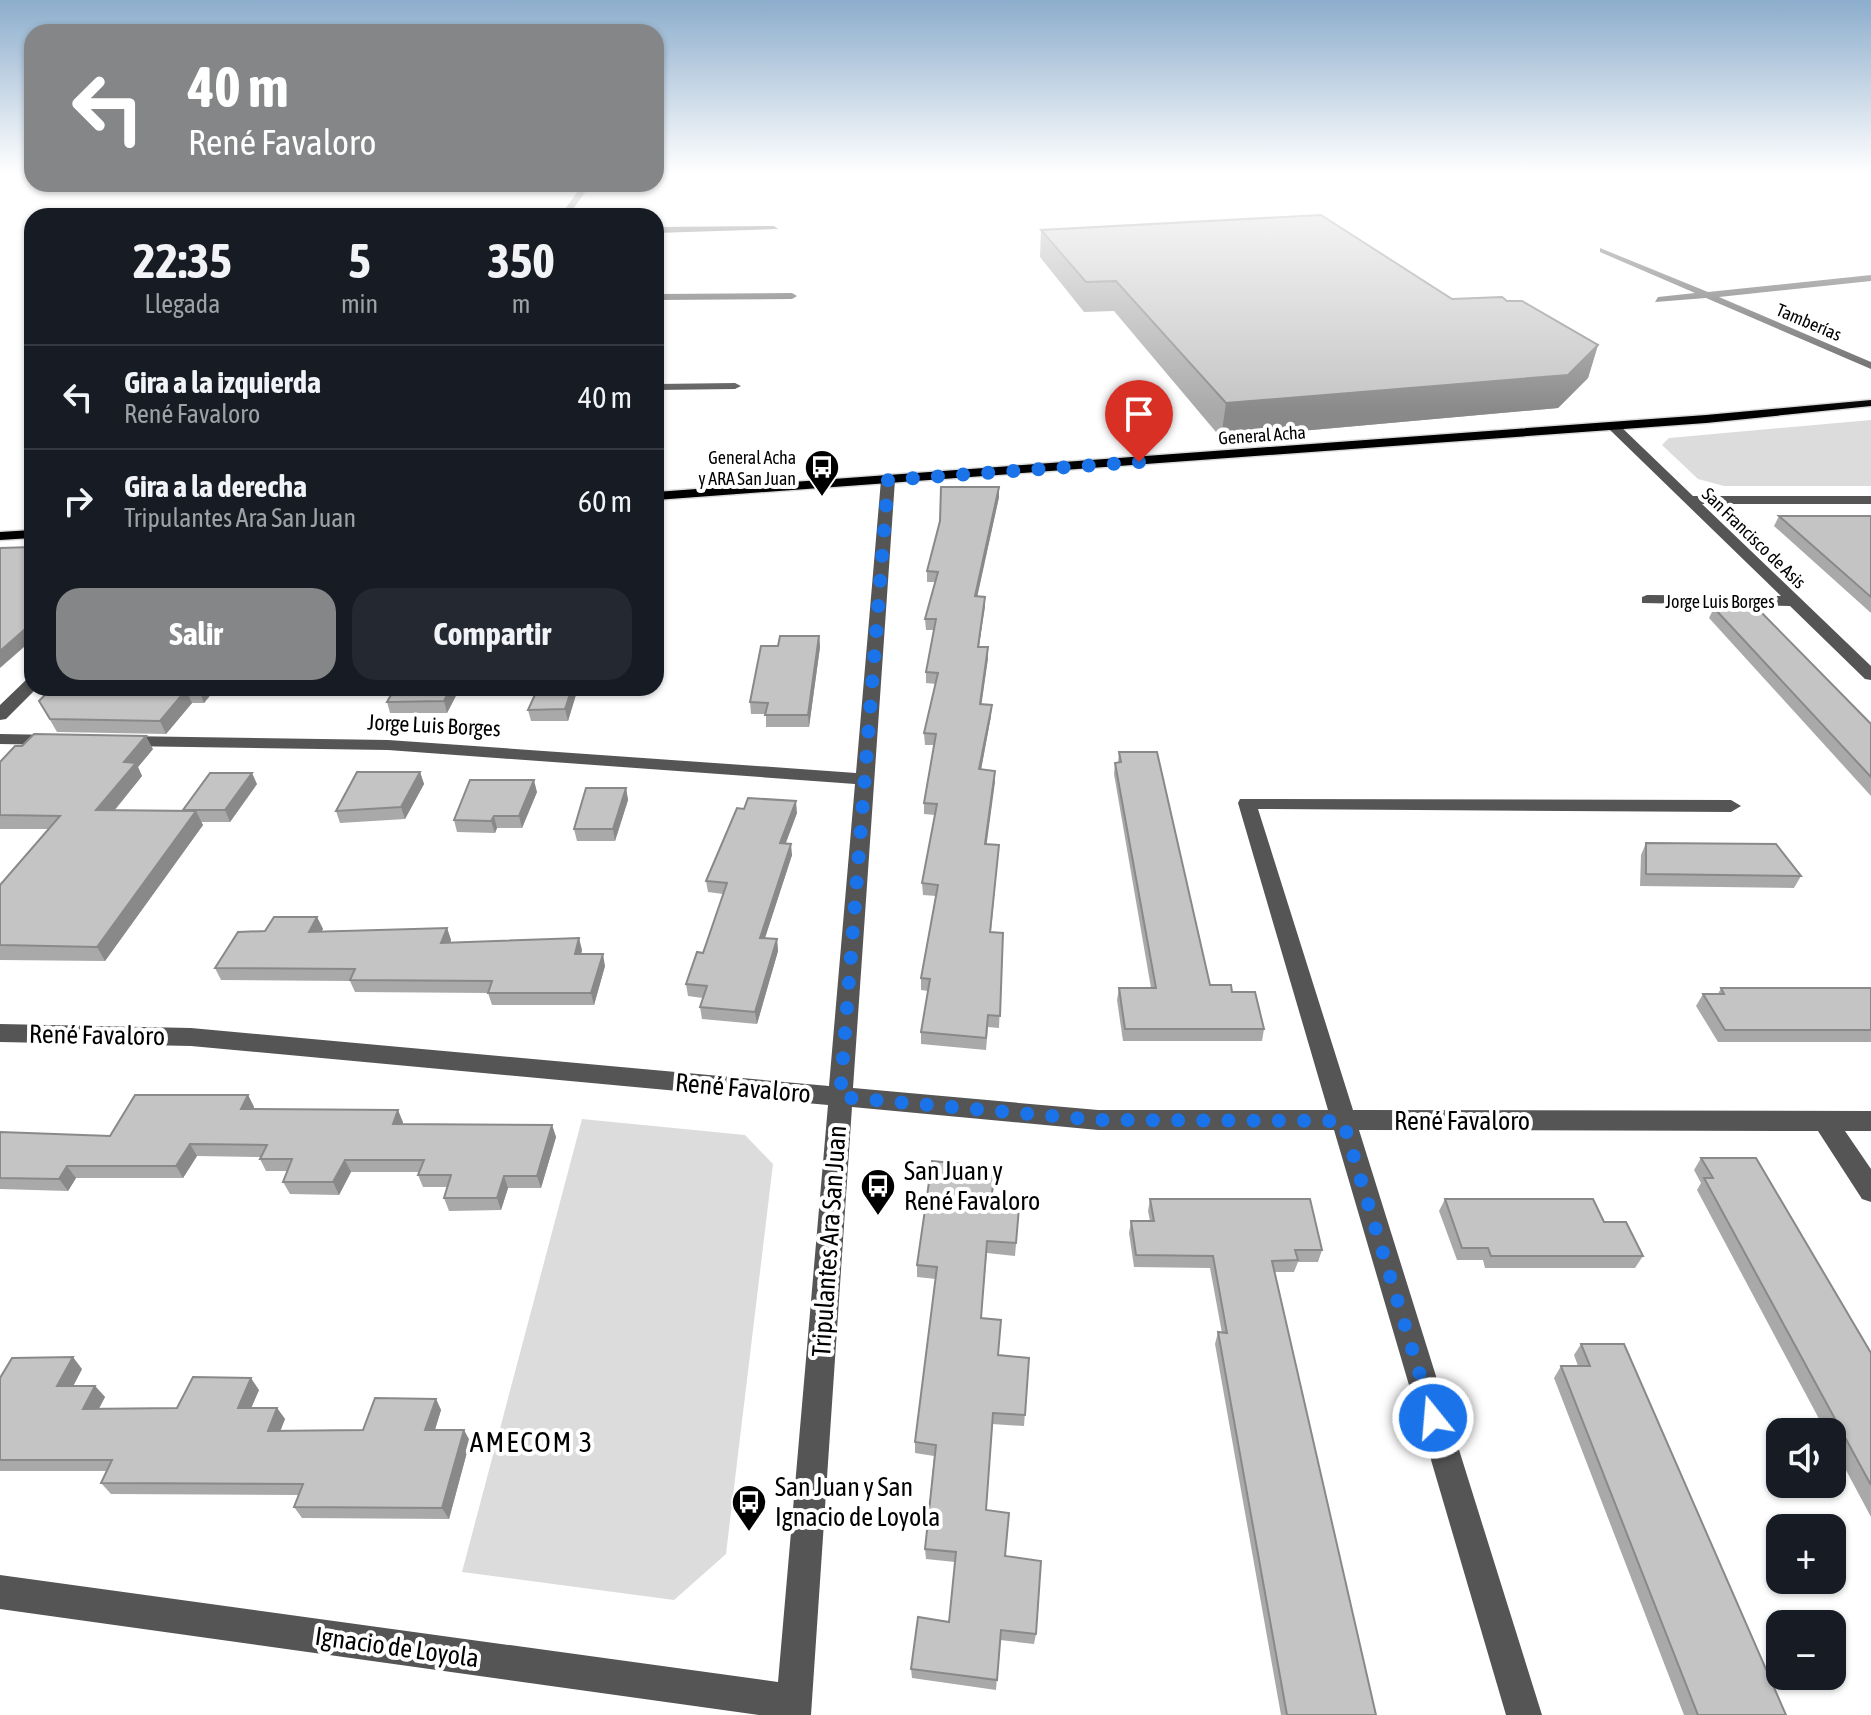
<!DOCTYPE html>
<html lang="es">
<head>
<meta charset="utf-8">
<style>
  body { margin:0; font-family:"Asap Condensed",sans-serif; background:#242831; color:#f1f3f6; height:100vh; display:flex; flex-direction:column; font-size:30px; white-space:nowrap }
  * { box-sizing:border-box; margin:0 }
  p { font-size:26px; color:#9ea1a6 }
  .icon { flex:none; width:44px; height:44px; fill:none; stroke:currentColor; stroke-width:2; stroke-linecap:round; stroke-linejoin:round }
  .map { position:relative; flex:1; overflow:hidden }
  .sheet { position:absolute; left:24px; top:208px; width:640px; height:488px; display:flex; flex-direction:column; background:#171b24; border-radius:24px; box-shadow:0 2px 6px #0004 }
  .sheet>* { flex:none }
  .top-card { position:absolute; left:24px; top:24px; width:640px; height:168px; border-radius:24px; box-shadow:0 2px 6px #0004; background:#858687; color:#fff; overflow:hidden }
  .tools { position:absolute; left:1766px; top:1418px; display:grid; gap:16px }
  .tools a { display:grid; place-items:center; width:80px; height:80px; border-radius:16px; background:#171b24; box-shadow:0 2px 6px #0004; font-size:40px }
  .pin { position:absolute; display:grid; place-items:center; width:68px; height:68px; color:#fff; margin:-82px -34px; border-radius:50% 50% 50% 0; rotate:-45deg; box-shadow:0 0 8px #0007 }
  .pin .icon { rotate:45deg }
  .me { position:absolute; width:88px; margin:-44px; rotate:343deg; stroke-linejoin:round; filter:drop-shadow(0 0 6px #0008) }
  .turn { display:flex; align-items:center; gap:28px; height:168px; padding:0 32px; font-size:36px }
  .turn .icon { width:104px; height:104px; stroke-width:2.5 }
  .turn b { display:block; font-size:56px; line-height:68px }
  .eta { display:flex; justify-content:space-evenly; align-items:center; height:136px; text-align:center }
  .eta b { font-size:48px; font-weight:700; line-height:56px }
  .cta { display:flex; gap:16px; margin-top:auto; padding:16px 32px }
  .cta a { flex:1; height:92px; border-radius:24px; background:#858687; color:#fff; font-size:32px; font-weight:700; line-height:92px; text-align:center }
  .cta a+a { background:#242831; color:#f1f3f6 }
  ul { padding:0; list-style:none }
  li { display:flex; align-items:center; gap:24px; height:104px; padding:0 32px; border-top:2px solid #363941 }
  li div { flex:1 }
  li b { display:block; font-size:30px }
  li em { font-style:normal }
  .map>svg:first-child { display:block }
  .green { fill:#dcdcdc }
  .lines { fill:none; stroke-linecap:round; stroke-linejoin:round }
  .major-casing { stroke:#dbdbdb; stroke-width:3 }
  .minor { fill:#555; fill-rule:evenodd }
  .major { fill:#000; fill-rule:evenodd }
  .wall { fill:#a9a9a9 }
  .shaded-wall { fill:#898989 }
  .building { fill:#c4c4c4; stroke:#898989; stroke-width:2 }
  .route { stroke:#1a73e8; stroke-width:14; stroke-dasharray:0 25.2 }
  .labels { text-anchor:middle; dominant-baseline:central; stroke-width:8; stroke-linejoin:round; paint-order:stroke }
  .far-street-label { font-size:18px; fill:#000; stroke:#fff }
  .far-poi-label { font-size:18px; fill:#000; stroke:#fff; text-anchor:end }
  .street-label { font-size:22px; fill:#000; stroke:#fff }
  .near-street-label { font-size:26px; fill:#000; stroke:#fff }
  .near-poi-label { font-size:26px; fill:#000; stroke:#fff; text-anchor:start }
  .near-neighbourhood-label { font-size:28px; letter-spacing:2px; fill:#000; stroke:#fff }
</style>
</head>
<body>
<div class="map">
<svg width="1871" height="1715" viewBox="0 0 1871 1715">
  <rect width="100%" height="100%" fill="#fff"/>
  <g class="green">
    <polygon points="1871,420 1871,486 1724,486 1698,479 1662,445 1669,438"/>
    <polygon points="582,1119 745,1135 773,1164 726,1554 674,1600 462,1572"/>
  </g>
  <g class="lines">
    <g class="major-casing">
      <g id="major">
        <polygon points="1871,400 1871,406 1706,423 656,500 656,492 1706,415"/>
        <polygon points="32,530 32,538 0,540 0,532"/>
      </g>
    </g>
    <g class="minor">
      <polygon points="583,184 591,184 568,216 560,216"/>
      <polygon points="656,227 774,226 778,229 656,233"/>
      <polygon points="1600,248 1708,292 1871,275 1871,281 1719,297 1871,362 1871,369 1706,298 1655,302 1658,297 1695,293 1600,252"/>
      <polygon points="656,294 792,293 797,296 792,299 656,300"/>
      <polygon points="656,384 735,383 741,386 735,389 656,390"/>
      <polygon points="1609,423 1617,423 1693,496 1871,496 1871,504 1702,504 1871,666 1871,680 1865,679 1790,606 1642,603 1642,597 1647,595 1781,596 1609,429"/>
      <polygon points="888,476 895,480 853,1088 1098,1110 1328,1110 1238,803 1240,799 1731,800 1741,806 1731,812 1258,809 1353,1110 1871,1111 1871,1131 1845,1131 1871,1169 1871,1202 1862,1199 1818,1131 1359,1130 1542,1715 1506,1715 1334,1130 1098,1130 852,1107 811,1715 759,1715 0,1609 0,1575 778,1682 828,1105 191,1046 0,1042 0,1024 191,1028 829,1086 855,784 388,750 124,746 115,741 124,736 388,740 856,773 881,480"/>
      <polygon points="32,679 32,688 37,688 6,719 0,720 0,705 26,680"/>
      <polygon points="0,734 56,735 65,740 56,745 0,744"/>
    </g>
    <use href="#major" class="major"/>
  </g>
  <g class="wall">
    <polygon points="1041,230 1452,299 1507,301 1598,345 1588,378 1558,408 1221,438 1114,311 1084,312 1040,257"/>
    <polygon points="999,497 977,596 985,597 979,647 988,658 981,704 991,716 981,769 995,771 986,845 999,845 991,932 1003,933 999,1028 988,1027 986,1050 921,1044 921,1032 928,991 921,990 921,978 936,896 923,895 922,883 935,815 924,814 924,803 934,745 925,745 924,733 936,684 926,683 926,672 934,630 926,630 925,619 935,582 927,582 927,571"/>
    <polygon points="1779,516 1871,516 1871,613 1774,526"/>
    <polygon points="1714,608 1871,724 1871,796 1709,618"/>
    <polygon points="819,636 820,647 809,727 766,727 766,714 751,714 750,702 778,646"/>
    <polygon points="216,688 204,703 192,703 166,734 57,732 39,701"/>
    <polygon points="460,688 447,713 390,713 387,702"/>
    <polygon points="578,688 568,721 531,721 528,710"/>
    <polygon points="153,749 138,767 142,776 115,810 183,811 257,784 230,822 201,822 203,825 105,961 0,960 0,885 48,829 0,829 0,762"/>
    <polygon points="1119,752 1210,985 1232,992 1264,1029 1262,1041 1123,1041 1117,1000 1119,988 1151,988 1114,774 1115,763 1118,763"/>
    <polygon points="420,772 424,784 405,819 340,823 336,811"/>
    <polygon points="626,788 628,800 615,841 577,841 574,829"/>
    <polygon points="537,792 522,828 497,828 495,833 457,832 454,820"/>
    <polygon points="797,813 786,843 792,855 765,938 777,939 778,951 757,1024 702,1019 700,1007 703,998 688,996 686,984 703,953 723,894 708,892 706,881"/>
    <polygon points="1646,843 1801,876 1794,888 1640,886 1641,855"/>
    <polygon points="317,917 323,929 321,931 447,928 451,940 450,943 582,950 581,954 605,966 594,1005 492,1005 488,993 355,992 350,981 221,980 215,968 265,931"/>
    <polygon points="1721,988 1871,988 1871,1042 1718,1042 1696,1006 1703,994 1718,994"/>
    <polygon points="248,1095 254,1107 254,1109 403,1122 403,1124 552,1125 556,1137 541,1188 508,1188 501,1210 449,1211 444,1198 448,1187 423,1187 418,1175 419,1172 351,1172 339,1195 290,1194 283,1182 288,1171 266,1171 260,1159 261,1157 197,1156 183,1178 76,1178 68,1191 0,1189 0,1132 110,1136"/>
    <polygon points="1701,1158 1871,1353 1871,1517 1832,1444 1832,1432 1826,1432 1697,1190 1701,1183 1694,1170"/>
    <polygon points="993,1194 1017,1232 1015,1256 987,1253 981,1318 998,1355 1029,1358 1024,1426 992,1424 986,1510 1036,1634 1034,1644 1000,1640 996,1690 912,1678 911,1669 949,1622 955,1562 926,1559 925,1549 934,1456 915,1453 915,1442 936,1279 917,1277 917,1265"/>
    <polygon points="1150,1199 1322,1250 1318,1262 1298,1262 1294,1272 1275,1272 1376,1715 1281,1715 1215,1344 1218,1332 1222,1333 1210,1268 1134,1267 1129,1233 1131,1221 1150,1221 1148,1211"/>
    <polygon points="1445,1199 1604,1222 1643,1256 1635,1268 1485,1268 1483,1260 1457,1260 1439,1211"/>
    <polygon points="1581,1344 1786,1715 1684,1715 1554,1378 1561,1366 1578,1366 1574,1355"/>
    <polygon points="82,1369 73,1386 95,1386 105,1397 99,1408 177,1408 259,1390 251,1408 277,1408 285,1419 280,1431 363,1430 436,1399 441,1410 435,1430 470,1441 449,1519 302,1518 294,1507 299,1495 111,1494 101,1483 107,1471 0,1471 0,1378"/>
  </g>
  <g class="shaded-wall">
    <polygon points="1598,345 1588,378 1558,408 1221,438 1226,403"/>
    <polygon points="999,487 999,497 975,607 975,596"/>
    <polygon points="985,597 985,607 977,658 978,647"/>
    <polygon points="32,623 32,640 0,668 0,651"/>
    <polygon points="819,636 820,647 809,727 808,715"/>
    <polygon points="988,647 988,658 980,715 980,704"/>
    <polygon points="201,688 216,688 204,703 199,690"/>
    <polygon points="451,688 460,688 447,713 444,701"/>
    <polygon points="572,688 578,688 568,721 565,709"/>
    <polygon points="186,690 192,703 166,734 160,721"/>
    <polygon points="992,705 991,716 979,781 979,769"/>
    <polygon points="146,736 153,749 138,767 142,776 103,824 96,810 124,762"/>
    <polygon points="995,771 995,782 985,856 985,844"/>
    <polygon points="420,772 424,784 405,819 401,807"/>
    <polygon points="252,773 257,784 230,822 225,810"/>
    <polygon points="534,780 537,792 522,828 519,816"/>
    <polygon points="626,788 628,800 615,841 613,829"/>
    <polygon points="796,801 797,813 781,855 780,843"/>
    <polygon points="196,811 203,825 105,961 97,947"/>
    <polygon points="494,816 497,828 495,833 491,821"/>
    <polygon points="791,844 792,855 761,950 760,938"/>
    <polygon points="317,917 323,929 314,944 309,932"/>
    <polygon points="447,928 451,940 445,955 441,943"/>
    <polygon points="579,938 582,950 578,966 575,954"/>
    <polygon points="777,939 778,951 757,1024 755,1012"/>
    <polygon points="603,954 605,966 594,1005 591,993"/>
    <polygon points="248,1095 254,1107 247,1121 241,1109"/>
    <polygon points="398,1110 403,1122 398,1136 393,1124"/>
    <polygon points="552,1125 556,1137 541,1188 537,1176"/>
    <polygon points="190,1144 197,1156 183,1178 176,1166"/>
    <polygon points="345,1160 351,1172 339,1195 333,1182"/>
    <polygon points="67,1166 76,1178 68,1191 59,1179"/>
    <polygon points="504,1176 508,1188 501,1210 497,1198"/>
    <polygon points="73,1357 82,1369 67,1398 57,1386"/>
    <polygon points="251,1378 259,1390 246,1420 238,1408"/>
    <polygon points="95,1386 105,1397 93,1420 83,1409"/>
    <polygon points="436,1399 441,1410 431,1442 425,1430"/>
    <polygon points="277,1408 285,1419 276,1442 268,1431"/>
    <polygon points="464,1430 470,1441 449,1519 442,1508"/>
  </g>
  <g class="building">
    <polygon points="1321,215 1452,299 1502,297 1507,301 1522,301 1598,345 1568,375 1226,403 1116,281 1086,282 1041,230"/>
    <polygon points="941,487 999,487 975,596 985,597 978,647 988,647 980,704 992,705 979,769 995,771 985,844 999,845 990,932 1003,933 1000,1016 988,1015 986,1038 921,1032 930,979 921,978 938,885 922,883 937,804 924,803 936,734 924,733 938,673 926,672 936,619 925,619 938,572 927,571 940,521"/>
    <polygon points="1779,516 1871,516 1871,597"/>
    <polygon points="32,547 32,623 0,651 0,548"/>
    <polygon points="1714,608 1757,608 1871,724 1871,777"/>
    <polygon points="780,636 819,636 808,715 765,715 768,703 750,702 761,646 778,646"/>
    <polygon points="52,688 201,688 199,690 186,690 160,721 50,719 39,701"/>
    <polygon points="395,688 451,688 444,701 387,702"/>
    <polygon points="538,688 572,688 565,709 528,710"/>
    <polygon points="34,734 146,736 124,762 136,763 96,810 196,811 97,947 0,945 0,885 60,816 0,815 0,762 15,746 22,746"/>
    <polygon points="1119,752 1157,752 1210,985 1231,985 1232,992 1255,992 1264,1029 1125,1029 1119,988 1156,988 1115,763 1121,762"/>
    <polygon points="357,772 420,772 401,807 336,811"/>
    <polygon points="210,773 252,773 225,810 183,810"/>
    <polygon points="470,780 534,780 519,816 494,816 491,821 454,820"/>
    <polygon points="586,788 626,788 613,829 574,829"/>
    <polygon points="748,798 796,801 780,843 791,844 760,938 777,939 755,1012 700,1007 707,986 686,984 697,952 703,953 727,883 706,881 737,808 744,809"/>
    <polygon points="1646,843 1776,844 1801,876 1646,874"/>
    <polygon points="274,917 317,917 309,932 447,928 441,943 579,938 575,954 603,954 591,993 488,993 492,981 350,980 355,969 215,968 238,932 265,931"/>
    <polygon points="1721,988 1871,988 1871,1030 1725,1030 1703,994 1724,994"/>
    <polygon points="135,1095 248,1095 241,1109 398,1110 393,1124 552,1125 537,1176 504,1176 497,1198 444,1198 451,1175 418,1175 424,1160 345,1160 333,1182 283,1182 292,1159 260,1159 267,1145 190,1144 176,1166 67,1166 59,1179 0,1178 0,1132 110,1136"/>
    <polygon points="1701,1158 1756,1158 1871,1353 1871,1485 1704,1178 1713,1178"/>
    <polygon points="932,1161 995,1167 992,1194 1020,1196 1016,1243 987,1241 981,1318 1001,1320 998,1355 1029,1358 1025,1415 993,1413 986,1510 1009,1513 1005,1556 1041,1561 1036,1634 1001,1630 997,1680 911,1669 918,1617 949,1622 956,1552 925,1549 936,1445 915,1442 937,1267 917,1265"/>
    <polygon points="1150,1199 1310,1199 1322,1250 1295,1250 1298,1260 1272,1261 1376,1715 1287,1715 1218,1332 1227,1333 1213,1256 1136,1255 1131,1221 1154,1221"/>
    <polygon points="1445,1199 1593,1199 1604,1222 1626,1222 1643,1256 1491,1256 1488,1248 1462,1248"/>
    <polygon points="1581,1344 1624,1344 1786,1715 1698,1715 1561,1366 1590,1366"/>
    <polygon points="73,1357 57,1386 95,1386 83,1409 177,1408 193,1377 251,1378 238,1408 277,1408 268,1431 363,1430 375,1398 436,1399 425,1430 464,1430 442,1508 294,1507 303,1484 101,1483 112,1460 0,1460 0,1378 12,1358"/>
  </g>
  <linearGradient id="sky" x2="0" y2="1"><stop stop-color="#8cadcc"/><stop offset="0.42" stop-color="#fff"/><stop offset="1" stop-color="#fff" stop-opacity="0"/></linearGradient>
  <rect width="1871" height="412" fill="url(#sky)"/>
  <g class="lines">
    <polyline class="route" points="1139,462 888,480 840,1097 1098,1120 1343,1121 1433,1418"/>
  </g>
  <defs>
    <g id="bus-pin" transform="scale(1.8)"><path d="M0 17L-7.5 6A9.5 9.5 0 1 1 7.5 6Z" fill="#000" stroke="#fff"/><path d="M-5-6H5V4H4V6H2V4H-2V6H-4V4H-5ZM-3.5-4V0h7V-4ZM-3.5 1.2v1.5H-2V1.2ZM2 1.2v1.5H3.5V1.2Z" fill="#fff"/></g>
  </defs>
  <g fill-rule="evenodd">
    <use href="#bus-pin" x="822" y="467"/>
    <use href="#bus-pin" x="878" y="1186"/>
    <use href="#bus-pin" x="749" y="1502"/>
  </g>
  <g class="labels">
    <g class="far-street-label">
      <text transform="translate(1809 322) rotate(23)">Tamberías</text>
      <text transform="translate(1262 435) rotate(-4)">General Acha</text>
      <text transform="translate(1754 538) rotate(44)">San Francisco de Asis</text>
      <text x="1720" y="601">Jorge Luis Borges</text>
    </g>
    <g class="far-poi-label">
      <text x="796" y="457">General Acha<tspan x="796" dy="21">y ARA San Juan</tspan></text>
    </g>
    <g class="street-label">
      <text transform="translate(434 725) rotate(3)">Jorge Luis Borges</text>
    </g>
    <g class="near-street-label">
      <text transform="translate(97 1035) rotate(1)">René Favaloro</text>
      <text transform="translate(743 1088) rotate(5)">René Favaloro</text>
      <text x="1462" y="1121">René Favaloro</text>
      <text transform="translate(829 1241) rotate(-86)">Tripulantes Ara San Juan</text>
      <text transform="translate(397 1647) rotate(8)">Ignacio de Loyola</text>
    </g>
    <g class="near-poi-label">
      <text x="904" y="1171">San Juan y<tspan x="904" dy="30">René Favaloro</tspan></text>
      <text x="775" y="1487">San Juan y San<tspan x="775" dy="30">Ignacio de Loyola</tspan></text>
    </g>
    <g class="near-neighbourhood-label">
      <text x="532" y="1442">AMECOM 3</text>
    </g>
  </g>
</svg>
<div class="tools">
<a><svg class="icon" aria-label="sound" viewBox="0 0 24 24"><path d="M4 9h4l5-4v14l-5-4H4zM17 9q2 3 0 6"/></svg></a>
<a>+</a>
<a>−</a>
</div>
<div class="pin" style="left:1139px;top:462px;background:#d93025"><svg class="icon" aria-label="arrive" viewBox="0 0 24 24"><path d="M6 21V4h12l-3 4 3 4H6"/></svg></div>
<svg class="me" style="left:1433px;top:1418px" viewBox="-20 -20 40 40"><circle r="17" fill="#1a73e8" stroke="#fff" stroke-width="3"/><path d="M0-11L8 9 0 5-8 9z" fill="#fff"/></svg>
<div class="top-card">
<div class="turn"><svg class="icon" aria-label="left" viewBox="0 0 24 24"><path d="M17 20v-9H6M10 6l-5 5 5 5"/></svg><div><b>40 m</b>René Favaloro</div></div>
</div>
<section class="sheet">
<div class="eta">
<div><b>22:35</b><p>Llegada</p></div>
<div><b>5</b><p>min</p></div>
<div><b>350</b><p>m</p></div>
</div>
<ul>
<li><svg class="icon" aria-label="left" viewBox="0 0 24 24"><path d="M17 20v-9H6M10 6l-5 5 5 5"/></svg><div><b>Gira a la izquierda</b><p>René Favaloro</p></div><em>40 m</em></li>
<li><svg class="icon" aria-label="right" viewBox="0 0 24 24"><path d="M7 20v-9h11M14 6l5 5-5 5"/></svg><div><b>Gira a la derecha</b><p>Tripulantes Ara San Juan</p></div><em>60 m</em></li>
</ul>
<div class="cta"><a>Salir</a><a>Compartir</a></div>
</section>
</div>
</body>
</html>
